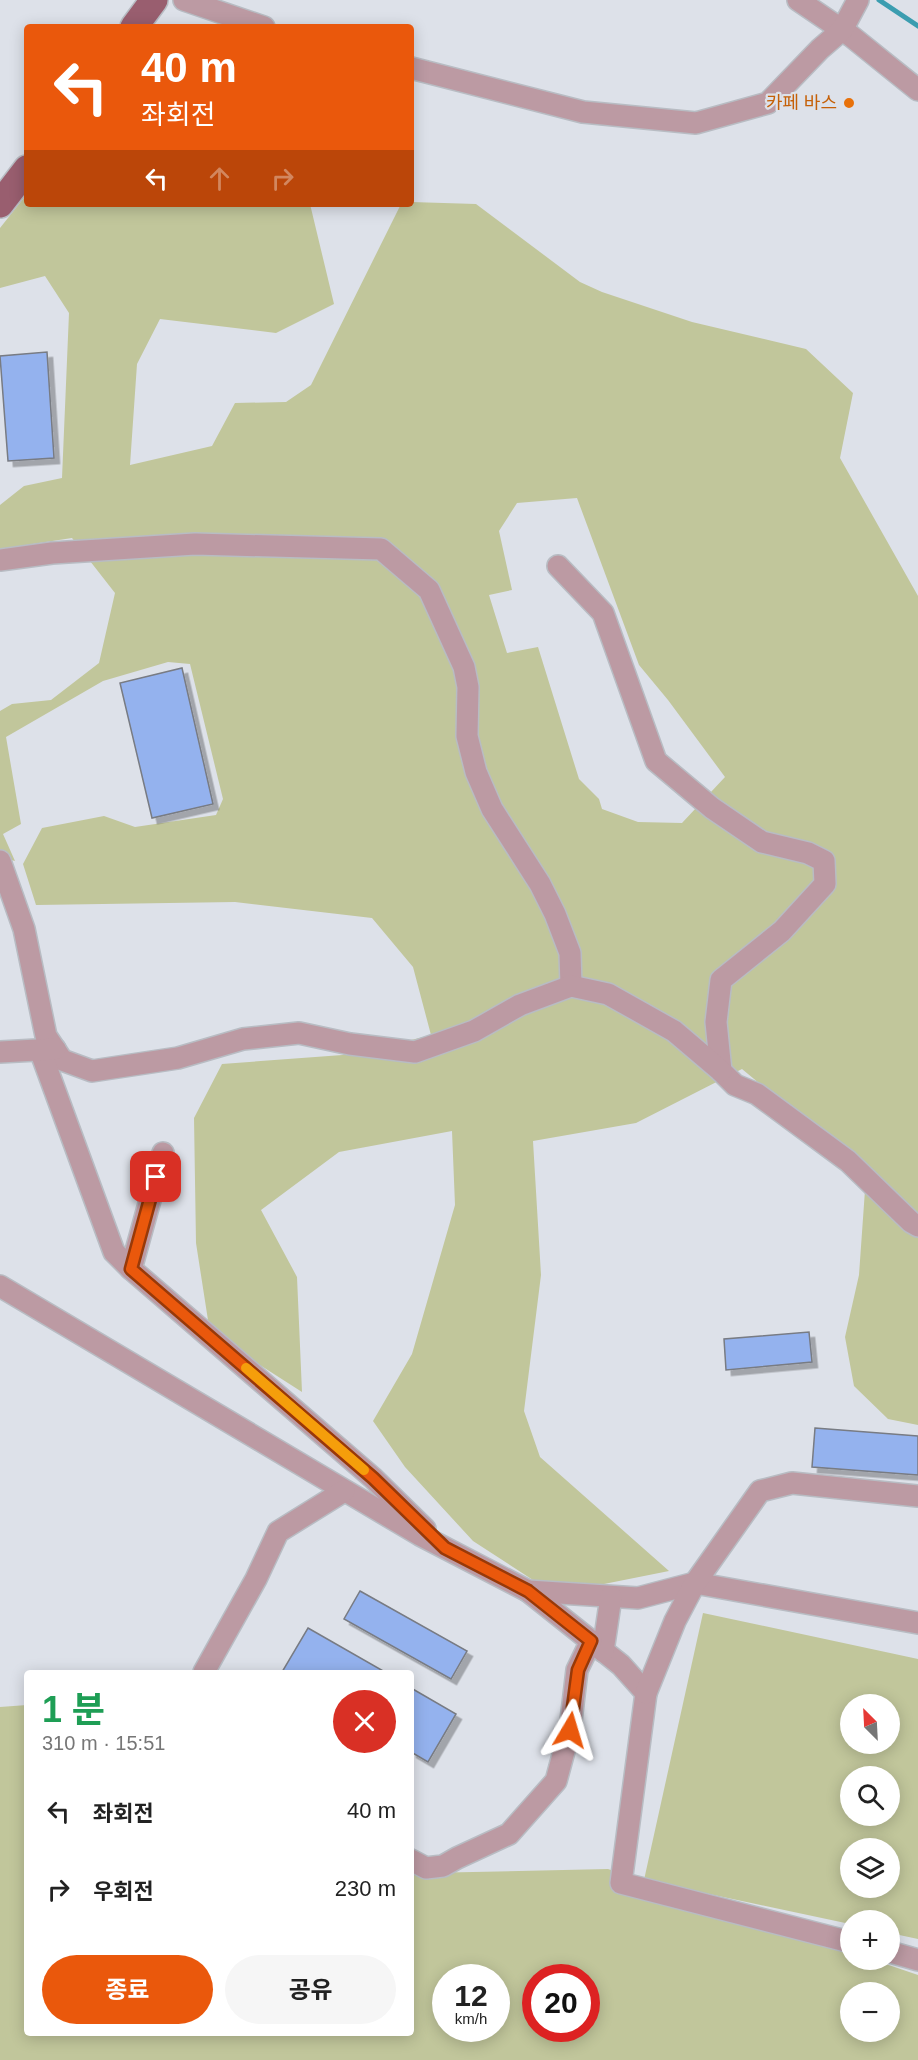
<!DOCTYPE html>
<html lang="ko">
<head>
<meta charset="utf-8">
<style>
  body { margin:0; font-family:Helvetica,"Noto Sans KR",sans-serif; background:#f6f6f6; color:#222; height:100vh; display:flex; flex-direction:column; font-size:22px; white-space:nowrap }
  * { box-sizing:border-box; margin:0 }
  p { font-size:20px; color:#767676 }
  .icon { flex:none; width:33px; height:33px; fill:none; stroke:currentColor; stroke-width:2; stroke-linecap:round; stroke-linejoin:round }
  .map { position:relative; flex:1; overflow:hidden }
  .details { position:absolute; left:24px; top:1670px; width:390px; height:366px; display:flex; flex-direction:column; background:#fff; border-radius:6px; box-shadow:0 3px 15px #0003 }
  .details>* { flex:none }
  .hud { position:absolute; left:24px; top:24px; width:390px; height:183px; border-radius:6px; box-shadow:0 3px 15px #0003; background:#ea580c; color:#fff; overflow:hidden }
  .needle { width:39px; rotate:336deg }
  .fabs { position:absolute; left:840px; top:1694px; display:grid; gap:12px }
  .fabs a { display:grid; place-items:center; width:60px; height:60px; border-radius:50%; background:#fff; box-shadow:0 3px 15px #0003; font-size:30px }
  .speed { position:absolute; left:432px; top:1964px; display:flex; gap:12px; font-size:30px; font-weight:700; text-align:center }
  .speed>* { display:grid; place-content:center; width:78px; height:78px; border-radius:50%; background:#fff; box-shadow:0 3px 15px #0003; line-height:1 }
  .speed small { font-size:15px; font-weight:400 }
  .speed .limit { border:9px solid #d22; background:#fff; color:#111 }
  .pin { position:absolute; display:grid; place-items:center; width:51px; height:51px; color:#fff; margin:-26px; border-radius:12px; box-shadow:0 3px 9px #0006 }
  .me { position:absolute; width:66px; margin:-33px; rotate:7deg; stroke-linejoin:round; filter:drop-shadow(0 0 4px #0008) }
  .turn { display:flex; align-items:center; gap:21px; height:126px; padding:0 18px; font-size:27px }
  .turn .icon { width:78px; height:78px; stroke-width:2.5 }
  .turn b { display:block; font-size:42px; line-height:51px }
  .lanes { display:flex; align-items:center; height:57px; padding:0 18px; background:#0003; justify-content:center; gap:30px; direction:ltr }
  .lanes .off { opacity:.35 }
  .round { display:grid; place-items:center; flex:none; width:63px; height:63px; border-radius:32px; background:#f6f6f6 }
  .summary { display:flex; align-items:center; justify-content:space-between; height:102px; padding:0 18px }
  h1 { font-size:36px; font-weight:700; line-height:45px; color:#1e9e55 }
  .action { display:flex; gap:12px; margin-top:auto; padding:12px 18px }
  .action a { flex:1; height:69px; border-radius:36px; background:#ea580c; color:#fff; font-size:24px; font-weight:700; line-height:69px; text-align:center }
  .action a+a { background:#f6f6f6; color:#222 }
  ul { padding:0; list-style:none }
  li { display:flex; align-items:center; gap:18px; height:78px; padding:0 18px }
  li div { flex:1 }
  li b { display:block; font-size:22px }
  li em { font-style:normal }
  .map>svg:first-child { display:block }
  .green { fill:#c1c69b; fill-rule:evenodd }
  .lines { fill:none; stroke-linecap:round; stroke-linejoin:round }
  .stream { stroke:#3b9db0; stroke-width:5 }
  .building { fill:#94b2ee; stroke:#787b83; stroke-width:1.5; filter:url(#shadow) }
  .minor-casing { stroke:#b8bcc3; stroke-width:24 }
  .major-casing { stroke:#b8bcc3; stroke-width:30 }
  .minor { stroke:#bc9aa3; stroke-width:21 }
  .major { stroke:#995e6f; stroke-width:27 }
  .route-casing { stroke:#983908; stroke-width:15 }
  .route { stroke:#ea580c; stroke-width:10 }
  .slow { stroke:#f59e0b; stroke-width:10 }
  .food-dot { fill:#e8710a; stroke:#dde1e9; stroke-width:2 }
  .labels { text-anchor:middle; dominant-baseline:central; stroke-width:4.5; stroke-linejoin:round; paint-order:stroke }
  .food-label { font-size:18px; fill:#c56008; stroke:#dde1e9; text-anchor:end }
</style>
</head>
<body>
<div class="map">
<svg width="918" height="2060" viewBox="0 0 918 2060">
  <defs>
    <filter id="shadow"><feDropShadow dx="5.5" dy="5.5" stdDeviation="0" flood-color="#0004"/></filter>
  </defs>
  <rect width="100%" height="100%" fill="#dde1e9"/>
  <g class="green">
    <path d="M27 194V204H310L334 304 276 333 160 319 137 364 130 465 212 446 235 403 286 402 311 385 401 204H411V202L476 204 580 282 602 292 692 322 806 349 853 393 840 458 918 596V1425L888 1419 854 1386 845 1337 859 1275 865 1190 819 1133 742 1069 636 1123 533 1141 541 1275 524 1411 540 1457 669 1571 599 1585 536 1582 473 1541 405 1467 373 1421 412 1354 455 1205 452 1131 339 1152 261 1210 297 1277 302 1392 210 1333 196 1243 194 1118 222 1064 356 1054 431 1035 413 967 372 918 235 902 36 905 23 864 42 828 104 816 135 827 216 815 223 799 190 664 168 662 103 681 6 737 21 824 3 834 15 861 0 857V711L12 704 51 700 99 663 115 593 72 538 0 549V505L24 486 62 478 69 313 45 276 0 288V228ZM577 498 639 665 668 700 725 777 682 823 638 822 602 809 599 799 579 779 538 647 507 653 489 595 512 590 499 531 517 503Z"/>
    <path d="M703 1613 918 1659V1939L890 1933V1920H850V1924L644 1880ZM850 1704H890V1743H850ZM850 1776H890V1815H850ZM850 1848H890V1887H850Z"/>
    <path d="M27 1705V2032H411V1872L424 1873 608 1869 850 1952V1959H871L918 1975V2060H0V1707ZM446 1977H496V2028H446ZM536 1977H586V2028H536ZM850 1992H890V2031H850Z"/>
  </g>
  <g class="lines">
    <polyline class="stream" points="879,0 918,26"/>
  </g>
  <g class="building">
    <polygon points="47,352 54,458 8,461 0,356"/>
    <polygon points="182,668 213,804 152,818 120,683"/>
    <polygon points="809,1332 812,1362 726,1370 724,1339"/>
    <polygon points="815,1428 918,1436 918,1475 812,1467"/>
    <polygon points="360,1591 467,1651 451,1679 344,1619"/>
    <polygon points="308,1628 385,1672 282,1672"/>
    <polygon points="411,1688 456,1714 428,1762 411,1752"/>
  </g>
  <g class="lines">
    <g class="minor-casing">
      <g id="minor">
        <polyline points="184,0 264,27"/>
        <polyline points="798,0 851,36 918,90"/>
        <polyline points="411,68 583,112 696,123 768,103 820,49 842,30 858,0"/>
        <polyline points="0,560 52,553 195,544 381,549 429,590 464,667 468,687 467,736 476,772 492,809 540,884 555,914 570,953 571,986"/>
        <polyline points="558,566 603,613 656,761 712,808 762,842 808,853 824,861 825,884 782,931 721,980 716,1022 721,1071 735,1085 757,1094 848,1161 911,1222 918,1226"/>
        <polyline points="0,861 24,929 46,1036 62,1060 92,1071 178,1058 243,1039 299,1033 350,1044 415,1052 474,1031 520,1005 571,986 608,994 674,1031 721,1071"/>
        <polyline points="40,1050 114,1252 131,1269"/>
        <polyline points="0,1052 55,1049"/>
        <polyline points="163,1153 131,1269 373,1478 425,1529"/>
        <polyline points="0,1286 420,1535 528,1591 621,1665 646,1693 621,1883 850,1942"/>
        <polyline points="528,1591 638,1598 695,1583 918,1623"/>
        <polyline points="603,1651 611,1597"/>
        <polyline points="204,1672 256,1579 278,1532 344,1491"/>
        <polyline points="646,1693 675,1621 695,1583 760,1491 792,1483 918,1496"/>
        <polyline points="411,1860 426,1868 443,1866 457,1858 509,1834 556,1781 570,1729 577,1670 591,1641"/>
        <polyline points="890,1952 918,1960"/>
      </g>
    </g>
    <g class="major-casing">
      <g id="major">
        <polyline points="134,27 154,0"/>
        <polyline points="0,204 27,169"/>
      </g>
    </g>
    <use href="#minor" class="minor"/>
    <use href="#major" class="major"/>
  </g>
  <g class="lines">
    <g class="route-casing">
      <polyline id="route" points="156,1177 131,1269 373,1478 445,1548 528,1591 591,1641 578,1670 570,1730"/>
    </g>
    <use href="#route" class="route"/>
    <polyline class="slow" points="246,1368 364,1470"/>
  </g>
  <circle class="food-dot" cx="849" cy="103" r="6"/>
  <g class="labels">
    <g class="food-label">
      <text x="837" y="103">카페 바스</text>
    </g>
  </g>
</svg>
<div class="fabs">
<a><svg class="needle" viewBox="-14 -14 28 28"><path d="M0-13l5 13h-10z" fill="#e53935"/><path d="M0 13l5-13h-10z" fill="#767676"/></svg></a>
<a><svg class="icon" aria-label="search" viewBox="0 0 24 24"><circle cx="10" cy="10" r="6"/><path d="M15 15l6 6"/></svg></a>
<a><svg class="icon" aria-label="layers" viewBox="0 0 24 24"><path d="M12 4l9 5-9 5-9-5zM3 14l9 5 9-5"/></svg></a>
<a>+</a>
<a>−</a>
</div>
<div class="speed"><div>12<small>km/h</small></div><div class="limit">20</div></div>
<div class="pin" style="left:156px;top:1177px;background:#d93025"><svg class="icon" aria-label="arrive" viewBox="0 0 24 24"><path d="M6 21V4h12l-3 4 3 4H6"/></svg></div>
<svg class="me" style="left:570px;top:1730px" viewBox="-20 -20 40 40"><path d="M0-17L14 15 0 8-14 15z" fill="#ea580c" stroke="#fff" stroke-width="4"/></svg>
<div class="hud">
<div class="turn"><svg class="icon" aria-label="left" viewBox="0 0 24 24"><path d="M17 20v-9H6M10 6l-5 5 5 5"/></svg><div><b>40 m</b>좌회전</div></div>
<div class="lanes"><svg class="icon" aria-label="left" viewBox="0 0 24 24"><path d="M17 20v-9H6M10 6l-5 5 5 5"/></svg><svg class="icon off" aria-label="ahead" viewBox="0 0 24 24"><path d="M12 20V5M6 11l6-6 6 6"/></svg><svg class="icon off" aria-label="right" viewBox="0 0 24 24"><path d="M7 20v-9h11M14 6l5 5-5 5"/></svg></div>
</div>
<section class="details">
<div class="summary"><div><h1>1 분</h1><p>310 m · 15:51</p></div><a class="round" style="background:#d93025;color:#fff"><svg class="icon" aria-label="close" viewBox="0 0 24 24"><path d="M6 6l12 12M18 6L6 18"/></svg></a></div>
<ul>
<li><svg class="icon" aria-label="left" viewBox="0 0 24 24"><path d="M17 20v-9H6M10 6l-5 5 5 5"/></svg><div><b>좌회전</b></div><em>40 m</em></li>
<li><svg class="icon" aria-label="right" viewBox="0 0 24 24"><path d="M7 20v-9h11M14 6l5 5-5 5"/></svg><div><b>우회전</b></div><em>230 m</em></li>
</ul>
<div class="action"><a>종료</a><a>공유</a></div>
</section>
</div>
</body>
</html>
